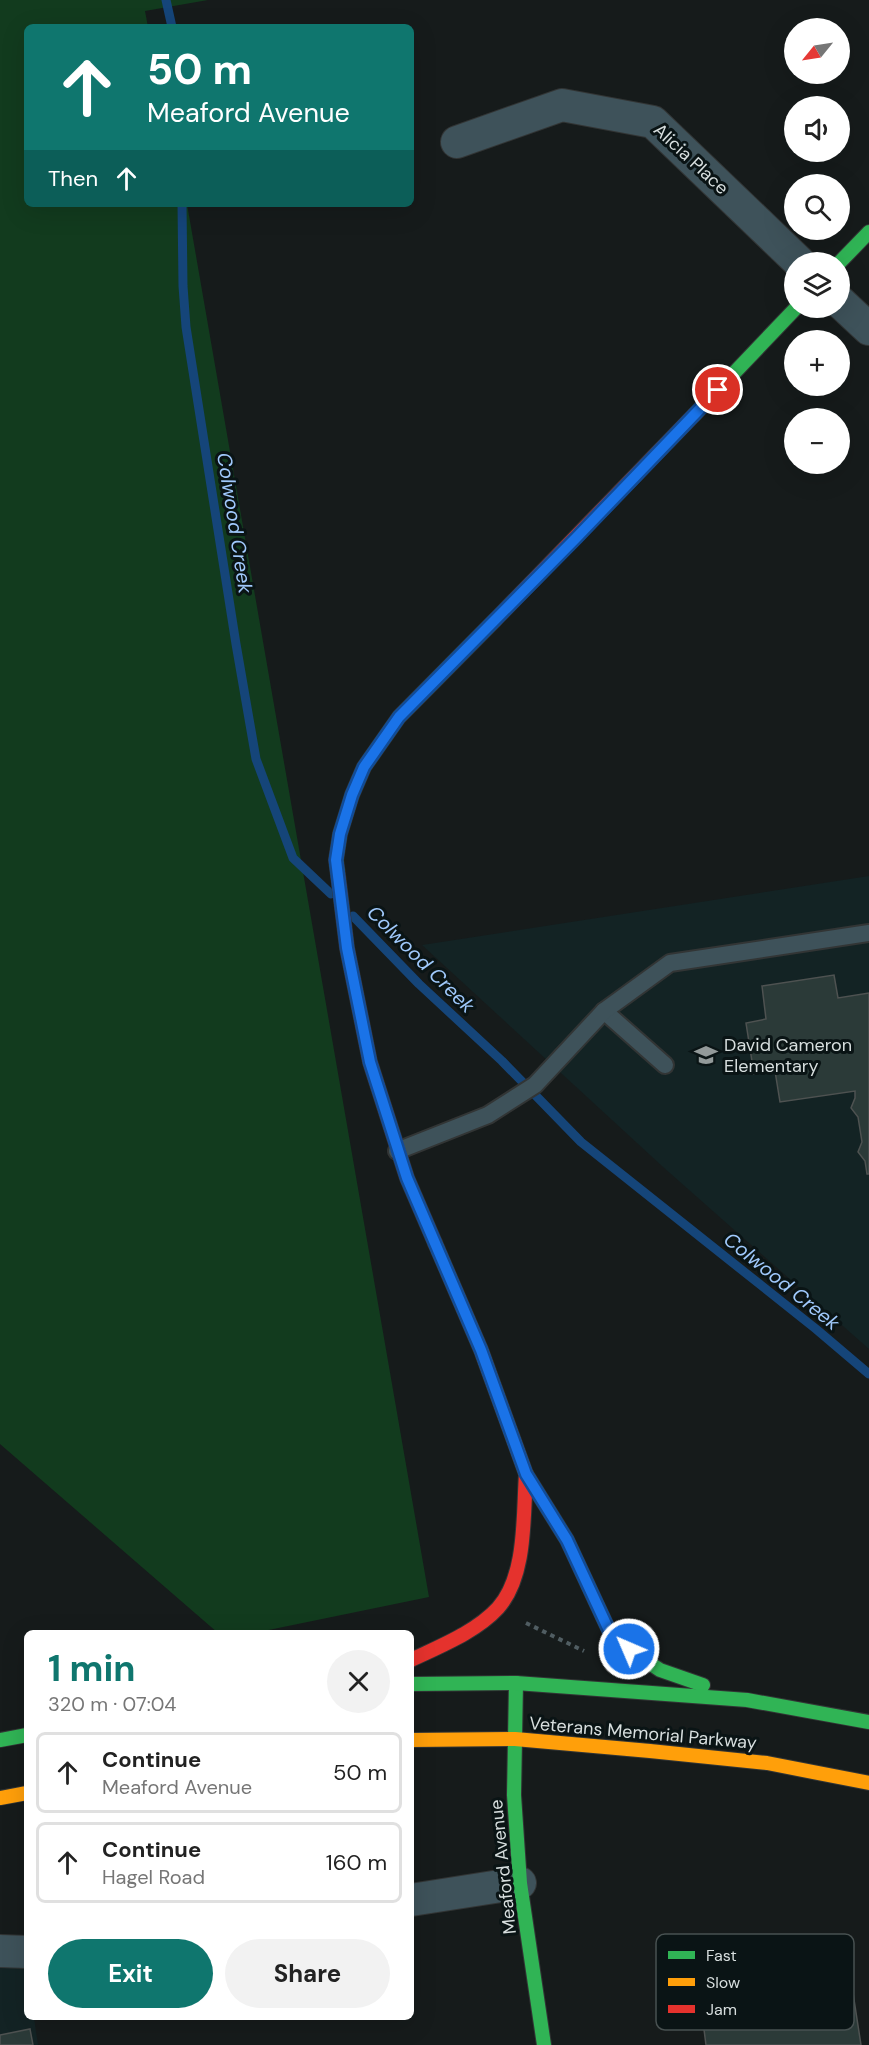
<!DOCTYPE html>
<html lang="en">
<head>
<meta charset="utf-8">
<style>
  body { margin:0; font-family:"DM Sans",sans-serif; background:#f2f2f2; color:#222; height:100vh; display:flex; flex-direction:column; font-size:22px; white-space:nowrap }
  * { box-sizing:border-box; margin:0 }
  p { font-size:20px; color:#767676 }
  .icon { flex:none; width:33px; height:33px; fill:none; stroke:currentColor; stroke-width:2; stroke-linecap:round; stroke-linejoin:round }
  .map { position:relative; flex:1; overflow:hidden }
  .details { position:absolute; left:24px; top:1630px; width:390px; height:390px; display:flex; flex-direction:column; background:#fff; border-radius:9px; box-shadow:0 6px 24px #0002 }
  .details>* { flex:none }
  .hud { position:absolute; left:24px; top:24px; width:390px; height:183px; border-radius:9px; box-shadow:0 6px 24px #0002; background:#0f766e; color:#fff; overflow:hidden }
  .needle { width:39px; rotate:240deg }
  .buttons { position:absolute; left:784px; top:18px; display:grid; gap:12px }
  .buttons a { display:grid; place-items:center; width:66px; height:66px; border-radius:50%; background:#fff; box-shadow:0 6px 24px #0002; font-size:30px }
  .pin { position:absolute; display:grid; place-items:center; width:51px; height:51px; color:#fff; margin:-26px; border:3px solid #fff; border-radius:50%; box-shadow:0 2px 6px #0007 }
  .me { position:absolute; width:66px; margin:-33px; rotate:315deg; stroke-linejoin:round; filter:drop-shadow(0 0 4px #0008) }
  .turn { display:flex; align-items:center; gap:21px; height:126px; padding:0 24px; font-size:27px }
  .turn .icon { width:78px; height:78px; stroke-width:2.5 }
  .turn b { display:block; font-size:42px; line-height:51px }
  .then { display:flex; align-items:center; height:57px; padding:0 24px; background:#0003; gap:12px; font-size:22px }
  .round { display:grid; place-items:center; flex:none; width:63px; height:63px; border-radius:32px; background:#f2f2f2 }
  .headline { display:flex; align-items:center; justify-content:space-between; height:102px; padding:0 24px }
  h1 { font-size:36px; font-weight:700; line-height:45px; color:#0f766e }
  .primary-button { display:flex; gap:12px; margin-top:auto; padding:12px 24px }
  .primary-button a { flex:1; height:69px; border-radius:36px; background:#0f766e; color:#fff; font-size:24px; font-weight:700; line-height:69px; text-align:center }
  .primary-button a+a { background:#f2f2f2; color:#222 }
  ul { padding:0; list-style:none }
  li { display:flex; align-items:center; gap:18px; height:81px; margin:0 12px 9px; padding:0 12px; border:3px solid #e0e0e0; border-radius:9px }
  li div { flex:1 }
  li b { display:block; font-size:22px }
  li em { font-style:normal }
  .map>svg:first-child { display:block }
  .built { fill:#132324 }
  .green { fill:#123b1e }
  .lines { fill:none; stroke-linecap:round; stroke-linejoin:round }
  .stream { stroke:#154579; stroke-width:9 }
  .building { fill:#2b3a38; stroke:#4e5251; stroke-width:1.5 }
  .lane-casing { stroke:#323535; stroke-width:20 }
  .street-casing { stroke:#323535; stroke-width:34 }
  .fast-casing { stroke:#323535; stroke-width:16 }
  .slow-casing { stroke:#323535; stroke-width:16 }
  .jam-casing { stroke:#323535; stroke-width:16 }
  .path { stroke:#505d62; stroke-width:4; stroke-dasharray:4.5 4.5; stroke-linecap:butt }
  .lane { stroke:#3e525a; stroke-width:16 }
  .street { stroke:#3e525a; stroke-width:32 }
  .fast { stroke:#30b455; stroke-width:14 }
  .slow { stroke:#ff9f0a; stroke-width:14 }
  .jam { stroke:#e5322d; stroke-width:14 }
  .route-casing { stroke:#114b97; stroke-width:15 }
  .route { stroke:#1a73e8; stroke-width:10 }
  .labels { text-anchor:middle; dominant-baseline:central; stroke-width:6; stroke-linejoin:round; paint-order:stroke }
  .street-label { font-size:18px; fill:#d7dede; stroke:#0a1415 }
  .poi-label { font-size:18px; fill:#d7dede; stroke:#0a1415; text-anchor:start }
  .water-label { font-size:20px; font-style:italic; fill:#a0c9fc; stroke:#0a1415 }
  .key { fill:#0a1415; stroke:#485151; stroke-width:1.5 }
  .key-label { font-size:16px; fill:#d7dede }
</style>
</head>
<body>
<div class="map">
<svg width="869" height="2045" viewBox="0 0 869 2045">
  <rect width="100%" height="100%" fill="#161b1b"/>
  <g class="built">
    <polygon points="869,876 869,1349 662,1166 422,945"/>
    <polygon points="0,1964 27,1967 27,2018 34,2018 38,2045 0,2045"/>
  </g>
  <polygon class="green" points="0,0 208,0 145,11 148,27 27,27 27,204 187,204 429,1597 254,1633 218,1633 0,1444"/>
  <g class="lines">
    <g class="stream">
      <polyline points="166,0 172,27"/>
      <polyline points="182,204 183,286 186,327 236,644 256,759 293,858 331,894"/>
      <polyline points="353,916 419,984 502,1061 581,1142 816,1329 869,1374"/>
    </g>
  </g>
  <g class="building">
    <polygon points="834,975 838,998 869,993 869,1174 867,1174 865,1161 858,1152 862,1142 858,1117 851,1108 855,1098 855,1091 780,1102 775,1071 754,1074 746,1023 766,1019 762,986"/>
    <polygon points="851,1980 861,2045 706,2045 701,2006"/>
    <polygon points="30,2029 33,2045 0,2045 0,2035"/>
  </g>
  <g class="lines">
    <g class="lane-casing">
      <g id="lane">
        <polyline points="604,1011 665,1065"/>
        <polyline points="397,1151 488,1115 535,1085 604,1011 670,963 869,933"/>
      </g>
    </g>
    <g class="street-casing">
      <g id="street">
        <polyline points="457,142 562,105 653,122 799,262"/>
        <polyline points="840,302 869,329"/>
        <polyline points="411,1900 520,1883"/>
        <polyline points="0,1951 27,1952"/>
      </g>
    </g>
    <g class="fast-casing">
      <g id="fast">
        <polyline points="840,262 869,232"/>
        <polyline points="695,414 796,308"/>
        <polyline points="338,875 336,860 340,834 352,795 364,767 399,717 495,620"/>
        <polyline points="526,1474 567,1540 613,1639 660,1670 703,1685"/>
        <polyline points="516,1683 514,1795 520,1883 544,2045"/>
        <polyline points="411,1684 516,1683 747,1700 869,1722"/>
        <polyline points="0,1740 27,1735"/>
      </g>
    </g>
    <g class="slow-casing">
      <g id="slow">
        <polyline points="435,1243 481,1350 526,1474"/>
        <polyline points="411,1740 515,1739 650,1751 767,1763 869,1783"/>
        <polyline points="0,1798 27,1793"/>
      </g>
    </g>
    <g class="jam-casing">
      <g id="jam">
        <polyline points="495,620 695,414"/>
        <polyline points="338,875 347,948 370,1062 407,1178 435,1243"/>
        <path d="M411 1660C440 1646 476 1632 498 1608 527 1576 523 1514 526 1474"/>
      </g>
    </g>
    <polyline class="path" points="526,1623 584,1651"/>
    <use href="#lane" class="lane"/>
    <use href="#street" class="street"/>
    <use href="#fast" class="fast"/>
    <use href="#slow" class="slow"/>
    <use href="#jam" class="jam"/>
  </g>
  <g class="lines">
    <g class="route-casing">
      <polyline id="route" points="629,1649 613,1639 567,1540 526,1474 481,1350 407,1178 370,1062 347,948 336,860 340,834 352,795 364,767 399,717 576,538 718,390"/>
    </g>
    <use href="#route" class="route"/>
  </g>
  <defs>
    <g id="school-bare" transform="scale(1.8)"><path d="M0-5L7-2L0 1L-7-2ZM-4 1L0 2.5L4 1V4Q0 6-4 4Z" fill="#939a9a" stroke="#0a1415" stroke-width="2.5" paint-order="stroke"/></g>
  </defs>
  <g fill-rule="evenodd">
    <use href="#school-bare" x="706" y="1055"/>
  </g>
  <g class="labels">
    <g class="street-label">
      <text transform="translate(691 159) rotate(43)">Alicia Place</text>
      <text transform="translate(643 1733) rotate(5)">Veterans Memorial Parkway</text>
      <text transform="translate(503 1867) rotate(-96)">Meaford Avenue</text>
    </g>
    <g class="poi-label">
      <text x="724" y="1045">David Cameron<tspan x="724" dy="21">Elementary</tspan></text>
    </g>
    <g class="water-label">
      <text transform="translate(235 523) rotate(81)">Colwood Creek</text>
      <text transform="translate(421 959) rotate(45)">Colwood Creek</text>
      <text transform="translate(782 1281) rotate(39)">Colwood Creek</text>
    </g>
  </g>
  <rect x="656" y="1934" width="198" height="96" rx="9" class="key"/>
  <rect x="668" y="1951" width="27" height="8" fill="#30b455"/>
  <rect x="668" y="1978" width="27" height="8" fill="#ff9f0a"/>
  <rect x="668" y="2005" width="27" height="8" fill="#e5322d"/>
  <g class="key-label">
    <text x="706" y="1961">Fast</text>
    <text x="706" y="1988">Slow</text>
    <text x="706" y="2015">Jam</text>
  </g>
</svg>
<div class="buttons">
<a><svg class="needle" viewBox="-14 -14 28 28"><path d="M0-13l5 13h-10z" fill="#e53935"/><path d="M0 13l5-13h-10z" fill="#767676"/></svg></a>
<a><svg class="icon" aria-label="sound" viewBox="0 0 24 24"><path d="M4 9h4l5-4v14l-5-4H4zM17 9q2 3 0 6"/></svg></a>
<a><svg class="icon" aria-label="search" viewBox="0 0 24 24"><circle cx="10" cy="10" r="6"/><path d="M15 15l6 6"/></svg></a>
<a><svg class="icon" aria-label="layers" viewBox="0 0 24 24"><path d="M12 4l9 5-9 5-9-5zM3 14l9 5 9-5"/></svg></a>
<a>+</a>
<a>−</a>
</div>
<div class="pin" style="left:718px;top:390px;background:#d93025"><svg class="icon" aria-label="arrive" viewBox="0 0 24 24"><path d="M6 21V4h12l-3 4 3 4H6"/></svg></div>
<svg class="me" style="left:629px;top:1649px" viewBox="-20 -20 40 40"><circle r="17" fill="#1a73e8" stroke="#fff" stroke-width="3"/><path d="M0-11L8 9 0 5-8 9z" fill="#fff"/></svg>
<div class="hud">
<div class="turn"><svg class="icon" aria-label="ahead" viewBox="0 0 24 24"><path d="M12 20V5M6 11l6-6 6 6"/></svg><div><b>50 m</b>Meaford Avenue</div></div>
<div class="then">Then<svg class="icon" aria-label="ahead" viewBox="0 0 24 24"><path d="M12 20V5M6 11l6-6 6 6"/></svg></div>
</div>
<section class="details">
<div class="headline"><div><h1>1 min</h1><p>320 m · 07:04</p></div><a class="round"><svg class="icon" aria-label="close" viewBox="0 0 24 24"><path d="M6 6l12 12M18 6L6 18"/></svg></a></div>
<ul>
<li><svg class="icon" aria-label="ahead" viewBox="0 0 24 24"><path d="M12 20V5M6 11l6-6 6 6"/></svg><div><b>Continue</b><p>Meaford Avenue</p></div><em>50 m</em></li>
<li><svg class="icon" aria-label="ahead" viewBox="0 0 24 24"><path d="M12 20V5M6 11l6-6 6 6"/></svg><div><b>Continue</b><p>Hagel Road</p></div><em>160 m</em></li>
</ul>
<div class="primary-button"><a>Exit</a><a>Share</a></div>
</section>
</div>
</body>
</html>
